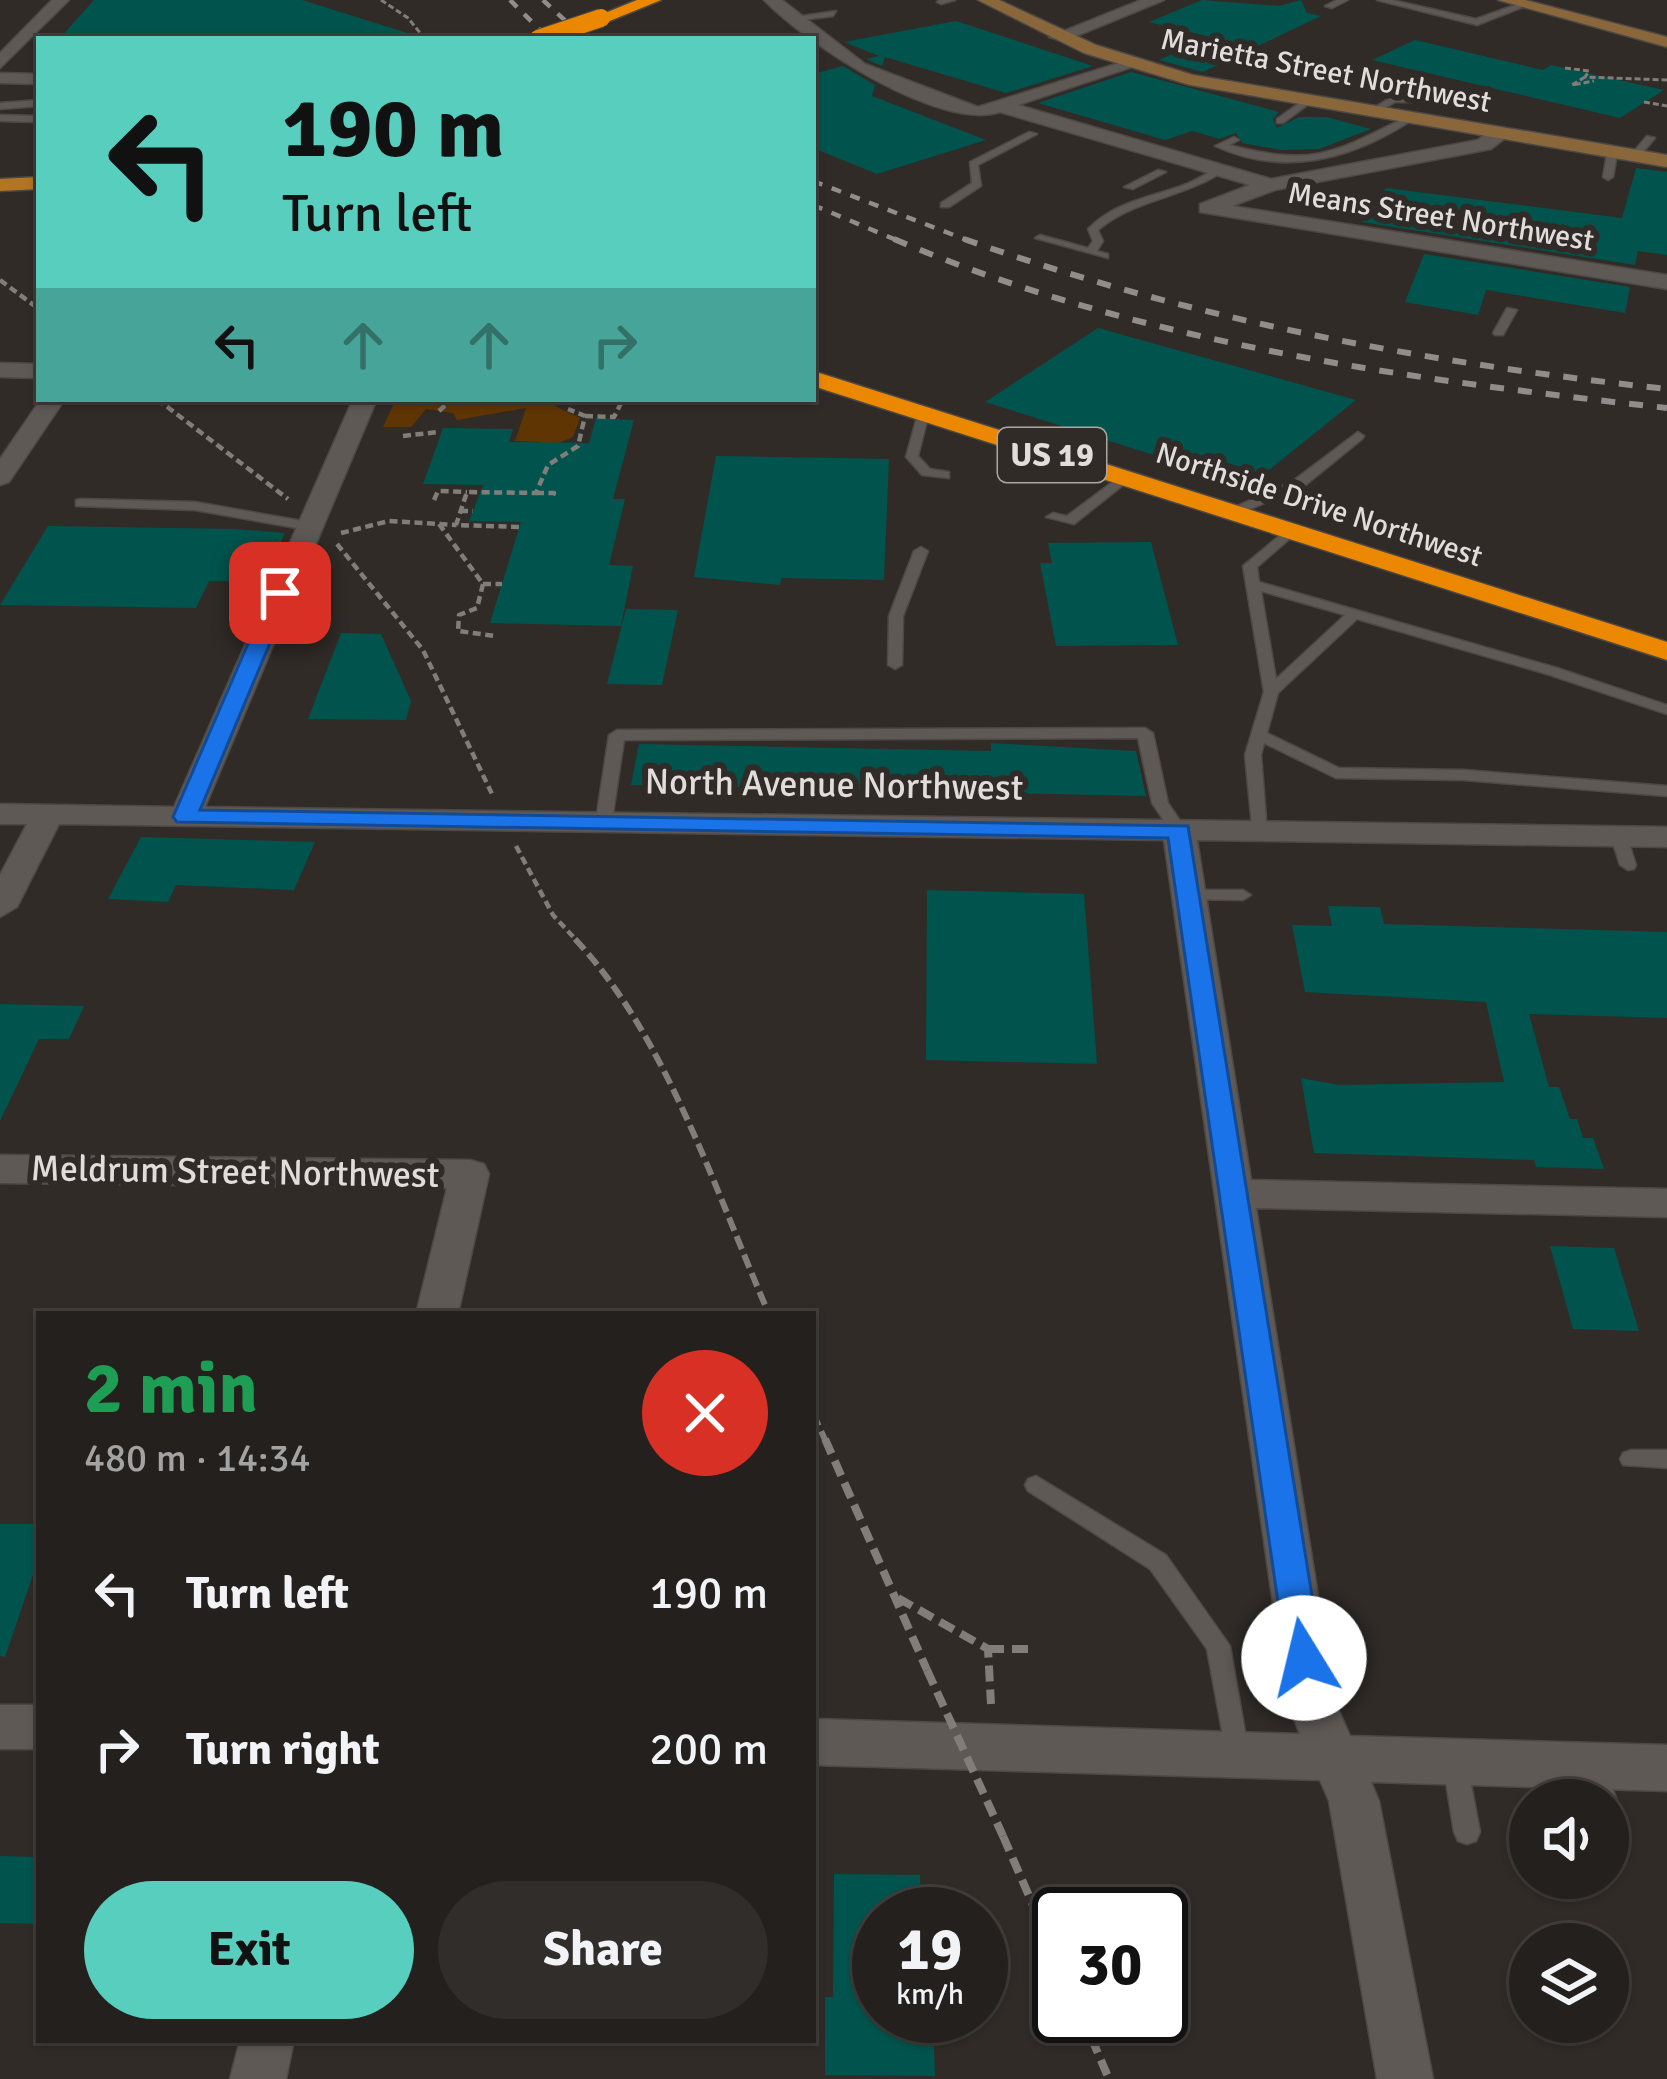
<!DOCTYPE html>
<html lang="en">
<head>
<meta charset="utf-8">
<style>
  body { margin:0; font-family:Signika,sans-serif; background:#302d2a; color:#f1f3f6; height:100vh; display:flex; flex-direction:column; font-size:45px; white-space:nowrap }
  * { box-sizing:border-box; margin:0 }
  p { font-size:39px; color:#a3a3a4 }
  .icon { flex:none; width:66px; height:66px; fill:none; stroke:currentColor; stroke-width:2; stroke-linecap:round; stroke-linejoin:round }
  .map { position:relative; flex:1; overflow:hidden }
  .sheet { position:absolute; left:36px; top:1311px; width:780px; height:732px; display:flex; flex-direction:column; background:#24201d; border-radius:0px; box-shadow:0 3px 9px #0004,0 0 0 3px #413e3b }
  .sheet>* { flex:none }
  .guide { position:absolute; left:36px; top:36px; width:780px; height:366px; border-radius:0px; box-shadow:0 3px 9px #0004,0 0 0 3px #413e3b; background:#58cebf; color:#111; overflow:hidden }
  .buttons { position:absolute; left:1509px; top:1779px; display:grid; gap:24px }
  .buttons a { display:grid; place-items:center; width:120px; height:120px; border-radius:50%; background:#24201d; box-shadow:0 3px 9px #0004,0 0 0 3px #413e3b; font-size:60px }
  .speed { position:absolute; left:852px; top:1887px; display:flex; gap:24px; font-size:60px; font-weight:700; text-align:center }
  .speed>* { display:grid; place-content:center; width:156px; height:156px; border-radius:50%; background:#24201d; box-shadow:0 3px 9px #0004,0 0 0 3px #413e3b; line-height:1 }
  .speed small { font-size:30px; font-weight:400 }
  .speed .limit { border:6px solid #111; border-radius:18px; background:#fff; color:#111 }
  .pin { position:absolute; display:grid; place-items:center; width:102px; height:102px; color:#fff; margin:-51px; border-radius:24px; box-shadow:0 6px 18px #0006 }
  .me { position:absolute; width:132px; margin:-66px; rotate:351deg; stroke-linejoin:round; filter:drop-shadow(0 0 9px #0008) }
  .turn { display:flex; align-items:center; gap:42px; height:252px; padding:0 48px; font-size:54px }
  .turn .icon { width:156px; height:156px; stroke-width:2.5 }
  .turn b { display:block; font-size:84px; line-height:102px }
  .lanes { display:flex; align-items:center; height:114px; padding:0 48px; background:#0003; justify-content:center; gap:60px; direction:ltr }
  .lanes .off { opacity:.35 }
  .round { display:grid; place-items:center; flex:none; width:126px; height:126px; border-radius:63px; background:#302d2a }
  .overview { display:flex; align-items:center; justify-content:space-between; height:204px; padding:0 48px }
  h1 { font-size:72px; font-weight:700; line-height:90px; color:#1e9e55 }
  .button { display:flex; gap:24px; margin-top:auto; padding:24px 48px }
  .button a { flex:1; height:138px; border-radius:72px; background:#58cebf; color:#111; font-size:48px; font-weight:700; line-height:138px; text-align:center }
  .button a+a { background:#302d2a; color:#f1f3f6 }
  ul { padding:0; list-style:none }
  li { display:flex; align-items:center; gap:36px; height:156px; padding:0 48px }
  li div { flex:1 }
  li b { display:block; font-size:45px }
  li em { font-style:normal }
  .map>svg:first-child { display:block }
  .green { fill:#603504 }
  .building { fill:#00544d }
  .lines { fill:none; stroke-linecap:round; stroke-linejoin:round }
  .lane-casing { stroke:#4c4845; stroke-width:3 }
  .street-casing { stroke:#4c4845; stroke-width:3 }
  .secondary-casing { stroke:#4c4845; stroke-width:3 }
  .primary-casing { stroke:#4c4845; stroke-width:3 }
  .highway-casing { stroke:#4c4845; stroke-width:3 }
  .path-far3 { stroke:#817d79; stroke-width:3; stroke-dasharray:6 3; stroke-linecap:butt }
  .path-far2 { stroke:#817d79; stroke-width:4.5; stroke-dasharray:8 4.5; stroke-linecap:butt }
  .path-far1 { stroke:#817d79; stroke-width:6; stroke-dasharray:14 6; stroke-linecap:butt }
  .path { stroke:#817d79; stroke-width:8; stroke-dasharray:16 8; stroke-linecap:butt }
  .lane { fill:#5f5955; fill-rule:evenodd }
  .street { fill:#5f5955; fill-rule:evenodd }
  .secondary { fill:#89673b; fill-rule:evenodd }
  .primary { fill:#b37522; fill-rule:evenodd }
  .highway { fill:#eb8800; fill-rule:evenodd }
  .rail-far1 { stroke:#918d8a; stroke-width:4.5; stroke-dasharray:10 10; stroke-linecap:butt }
  .rail { stroke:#918d8a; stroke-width:6; stroke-dasharray:14 14; stroke-linecap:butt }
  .highway-bridge-casing { stroke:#4c4845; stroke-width:20; stroke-linecap:butt }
  .path-bridge { stroke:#817d79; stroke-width:8; stroke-dasharray:16 8; stroke-linecap:butt }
  .highway-bridge { stroke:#eb8800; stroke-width:18 }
  .route { fill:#1a73e8; stroke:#114b97; stroke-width:3 }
  .labels { text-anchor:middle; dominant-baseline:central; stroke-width:12; stroke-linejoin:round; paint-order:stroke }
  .far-street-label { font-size:30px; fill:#e0ddda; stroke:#302b27 }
  .shield { fill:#302b27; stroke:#aba8a4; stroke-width:3 }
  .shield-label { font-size:33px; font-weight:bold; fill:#e0ddda }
  .street-label { font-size:36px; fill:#e0ddda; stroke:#302b27 }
</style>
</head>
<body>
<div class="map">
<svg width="1667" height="2079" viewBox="0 0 1667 2079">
  <rect width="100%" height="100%" fill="#302b27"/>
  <polygon class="green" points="396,399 567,399 555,406 580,418 573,437 539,451 540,442 515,441 526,408 457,420 453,413 426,409 411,427 383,427"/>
  <g class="building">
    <polygon points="94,0 302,0 414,35 59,39"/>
    <polygon points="1202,0 1279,6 1301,0 1307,13 1321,16 1203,72 1159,60 1210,37 1149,22"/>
    <polygon points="956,21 1093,66 1006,93 885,57 882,66 866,59 879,56 844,42"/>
    <polygon points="1415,40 1543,70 1551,65 1664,90 1620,118 1372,60"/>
    <polygon points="843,66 875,85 872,96 986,140 877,174 813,148 813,74"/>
    <polygon points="1131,72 1279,112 1273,119 1277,128 1299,117 1326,117 1371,129 1319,149 1281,150 1242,143 1236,133 1220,139 1192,131 1165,140 1038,103"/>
    <polygon points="1636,168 1667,172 1667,255 1638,251 1635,265 1362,222 1386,188 1622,218"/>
    <polygon points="1424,254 1630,287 1625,313 1486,290 1478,315 1405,302"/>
    <polygon points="1098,328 1356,400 1264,474 1221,461 1208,472 985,402"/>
    <polygon points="596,418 634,420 613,499 625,499 609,565 633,566 621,626 490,623 521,522 469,521 483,485 423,484 443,428 513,429 509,442 589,443"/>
    <polygon points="716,456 889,459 884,580 781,578 780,585 694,577"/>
    <polygon points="48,526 235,529 285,533 263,582 209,581 196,608 0,605"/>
    <polygon points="1151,542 1178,645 1056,646 1040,563 1052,563 1048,543"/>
    <polygon points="626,609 678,610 662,685 607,684"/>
    <polygon points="341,633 381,634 411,701 406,720 308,719"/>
    <polygon points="991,743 1136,751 1146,796 631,785 639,744 991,751"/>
    <polygon points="141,837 315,842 294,890 176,885 168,902 108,899"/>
    <polygon points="927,890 1084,894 1097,1064 926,1060"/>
    <polygon points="1328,906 1380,907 1384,924 1667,932 1667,1018 1529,1014 1549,1087 1559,1087 1570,1119 1577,1119 1583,1138 1593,1138 1604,1169 1536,1167 1534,1160 1314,1153 1301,1078 1339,1085 1504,1082 1486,1002 1305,992 1292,925 1332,926"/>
    <polygon points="0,1004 84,1006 69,1039 39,1039 0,1121"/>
    <polygon points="1550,1246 1614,1248 1639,1331 1573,1329"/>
    <polygon points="0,1524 39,1524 39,1557 5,1657 0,1656"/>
    <polygon points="0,1856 39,1857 39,1924 0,1923"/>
    <polygon points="834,1874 920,1875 921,1914 879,1914 879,2016 933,2016 935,2076 825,2075 825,1997 833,1997"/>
  </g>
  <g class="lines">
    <g class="lane-casing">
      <g id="lane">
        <polygon points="939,0 955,0 941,4 937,2"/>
        <polygon points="1337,0 1348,0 1332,8 1325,6"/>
        <polygon points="1377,0 1392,0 1476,19 1521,3 1528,5 1477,25"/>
        <polygon points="836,11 833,16 793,21 789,18"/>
        <polygon points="1393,96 1464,96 1469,99 1464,102 1395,102 1372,116 1364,114"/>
        <polygon points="39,100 39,106 0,109 0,103"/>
        <polygon points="1302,101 1310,103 1283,123 1277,123 1277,119"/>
        <polygon points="0,115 39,116 39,122 0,121"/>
        <path d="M1404 118 1412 120C1351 160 1283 177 1215 146L1234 137 1239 140 1229 145C1312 166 1330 155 1404 118Z"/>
        <polygon points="1029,132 1037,134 978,165 981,186 949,207 941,207 941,203 972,183 970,162"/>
        <polygon points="1647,136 1655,138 1638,158 1632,158 1630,156"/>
        <polygon points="1612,151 1617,154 1613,177 1608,180 1603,177 1607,154"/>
        <path d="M1219 167 1222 168V172C1183 198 1135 199 1098 230L1103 241 1097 251 1108 254V258L1035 238 1040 235 1088 248 1093 241 1088 229C1116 201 1149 198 1184 185 1197 180 1207 173 1219 167Z"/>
        <polygon points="1158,170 1166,172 1133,189 1124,187"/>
        <polygon points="1507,308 1517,310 1503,335 1495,335 1493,333"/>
        <polygon points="919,410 929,413 918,456 930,469 949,472 949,478 922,475 906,457"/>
        <polygon points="1358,432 1364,436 1362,439 1303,487 1236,515 1224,512 1293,481"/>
        <polygon points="1122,475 1132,478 1074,524 1046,517 1053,513 1067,516"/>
        <polygon points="81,499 195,502 308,522 315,526 308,530 195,510 76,506 76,500"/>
        <path d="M1290 527 1295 528V534L1257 567 1259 582 1557 668 1667 705V714L1547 674 1357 619 1278 693 1267 733 1339 768 1464 770 1667 786V796L1464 780 1336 778 1264 743 1261 755 1267 832 1259 837 1253 835 1245 755 1264 692 1243 566ZM1261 591 1345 615 1276 679Z"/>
        <polygon points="921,547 928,551 903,616 902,665 895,669 888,665 889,616 914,551"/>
        <polygon points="1145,728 1153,733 1168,803 1187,831 1185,834 1173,834 1152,803 1138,738 624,740 612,820 604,825 596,820 609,735 617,730"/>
        <polygon points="1619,832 1627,837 1636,865 1634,869 1628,870 1620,865 1611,837"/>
        <polygon points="1190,890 1243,890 1251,895 1243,900 1184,899 1182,895 1184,891"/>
        <polygon points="1631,1450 1667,1450 1667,1468 1623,1465 1620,1459 1623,1453"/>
        <polygon points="1036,1476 1166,1555 1230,1646 1249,1755 1246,1763 1237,1766 1228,1763 1207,1649 1150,1569 1028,1491 1025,1485 1028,1479"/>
        <polygon points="1455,1752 1464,1755 1467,1763 1480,1832 1476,1841 1467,1844 1458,1841 1454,1832 1443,1763 1446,1755"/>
        <polygon points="1593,1756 1602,1759 1628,1832 1624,1841 1615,1844 1608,1841 1608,1800 1591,1800 1581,1767 1584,1759"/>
      </g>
    </g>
    <g class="street-casing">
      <g id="street">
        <polygon points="52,0 69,0 0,68 0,53"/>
        <path d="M764 0H782L865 64 978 107 1135 58V66L1018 105 1271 179 1478 140 1491 130H1505V138L1491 149 1275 190 1232 206 1667 275V289L1200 212V204L1250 185 1000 112C940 132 805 43 764 0Z"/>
        <polygon points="1141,0 1164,0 1064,41 1049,37"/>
        <polygon points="0,73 39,74 39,84 0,83"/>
        <polygon points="0,363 39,364 39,378 0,377"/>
        <polygon points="41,399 65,399 9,482 0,485 0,459"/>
        <polygon points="353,399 377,399 205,807 1667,827 1667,847 1197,840 1251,1180 1667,1189 1667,1217 1256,1208 1335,1702 1350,1736 1667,1745 1667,1791 1371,1782 1379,1801 1433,2079 1377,2079 1329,1801 1320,1780 813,1765 813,1719 1300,1734 1287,1702 1164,840 59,824 17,907 0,917 0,875 27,824 0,824 0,804 174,807"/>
        <polygon points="0,1155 470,1160 484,1164 489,1174 458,1314 416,1314 447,1188 0,1183"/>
        <rect x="0" y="1705" width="39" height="44"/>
        <polygon points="240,2040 294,2040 286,2079 230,2079"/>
      </g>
    </g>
    <g class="secondary-casing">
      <g id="secondary">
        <polygon points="978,0 999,0 1096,45 1193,75 1667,155 1667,167 1190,85 1084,53"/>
        <polygon points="1498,0 1525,0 1667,37 1667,47"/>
      </g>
    </g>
    <g class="primary-casing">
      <polygon id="primary" points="39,177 39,189 0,191 0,179"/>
    </g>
    <g class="highway-casing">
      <g id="highway">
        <polygon points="637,0 661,0 607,22 593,18"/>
        <polygon points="813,371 1667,642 1667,660 813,386"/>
      </g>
    </g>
    <g class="path-far3">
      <polyline points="381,0 408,18 425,39"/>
      <polyline points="1565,68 1589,71 1585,77 1667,80"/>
      <polyline points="1585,77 1572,85 1594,81"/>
      <polyline points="1644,102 1667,106"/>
    </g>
    <g class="path-far2">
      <polyline points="0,280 39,309"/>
      <polyline points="157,399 288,499"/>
      <polyline points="439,411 452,399"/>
      <polyline points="585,416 614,417 623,399"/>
      <polyline points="403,436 438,432"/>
      <polyline points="536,493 554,493 552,498"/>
      <polyline points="434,500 438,491 467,492"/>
      <polyline points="460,511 473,511"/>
      <polyline points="439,524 483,584"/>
      <polyline points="519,527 456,525 467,492 536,493 548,465 578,446 585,416 568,409"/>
      <polyline points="341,533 389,521 456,525"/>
      <polyline points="337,544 423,650 493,796"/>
      <polyline points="483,584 477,608 459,615 458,631 495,636"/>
      <polyline points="483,584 502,584"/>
      <polyline points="516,846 553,915 578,942"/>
    </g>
    <g class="path-far1">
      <path d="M575 939C667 1037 715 1191 769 1314"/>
      <polyline points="813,1413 826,1442"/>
    </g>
    <g class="path">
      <polyline points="825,1439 927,1670"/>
      <polyline points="898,1598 988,1649 991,1704"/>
      <polyline points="988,1649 1033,1649"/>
      <polyline points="1003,1836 1059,1965"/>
      <polyline points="1082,2016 1109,2079"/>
    </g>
    <use href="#lane" class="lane"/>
    <use href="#street" class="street"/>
    <use href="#secondary" class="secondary"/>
    <use href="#primary" class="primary"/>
    <use href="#highway" class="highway"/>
    <g class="rail-far1">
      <polyline points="510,0 549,39"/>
      <polyline points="543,0 585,39"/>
      <polyline points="813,181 972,242"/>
      <polyline points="813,205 901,242"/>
    </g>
    <g class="rail">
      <path d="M894 239C1137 343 1406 379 1667 408"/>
      <path d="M964 239C1192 320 1427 363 1667 389"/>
    </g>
    <g class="highway-bridge-casing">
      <polyline id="highway-bridge" points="538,39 601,18"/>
    </g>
    <polyline class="path-bridge" points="927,1670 1003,1836"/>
    <use href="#highway-bridge" class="highway-bridge"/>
  </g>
  <polygon class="route" points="280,587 291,593 200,810 1188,826 1322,1658 1317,1670 1304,1674 1291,1670 1286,1658 1168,838 177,822 173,817 270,593"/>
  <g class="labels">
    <g class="far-street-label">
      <text transform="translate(1326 71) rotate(11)">Marietta Street Northwest</text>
      <text transform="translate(1441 217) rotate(9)">Means Street Northwest</text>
      <text transform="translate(1319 505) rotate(18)">Northside Drive Northwest</text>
    </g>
    <rect class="shield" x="998" y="428" width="108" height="54" rx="9"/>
    <g class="shield-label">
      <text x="1052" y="455">US 19</text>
    </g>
    <g class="street-label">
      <text transform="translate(834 785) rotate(1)">North Avenue Northwest</text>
      <text transform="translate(235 1172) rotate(1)">Meldrum Street Northwest</text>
    </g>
  </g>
</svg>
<div class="buttons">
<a><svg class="icon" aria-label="sound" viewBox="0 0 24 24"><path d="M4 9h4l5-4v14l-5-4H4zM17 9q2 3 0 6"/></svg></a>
<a><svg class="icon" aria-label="layers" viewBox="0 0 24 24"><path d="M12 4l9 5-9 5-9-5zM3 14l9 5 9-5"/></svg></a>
</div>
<div class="speed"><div>19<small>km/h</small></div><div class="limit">30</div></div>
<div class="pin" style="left:280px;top:593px;background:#d93025"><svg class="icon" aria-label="arrive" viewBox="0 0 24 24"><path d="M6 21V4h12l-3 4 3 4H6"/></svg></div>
<svg class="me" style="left:1304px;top:1658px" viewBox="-20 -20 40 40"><circle r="19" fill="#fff"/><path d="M0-13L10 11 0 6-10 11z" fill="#1a73e8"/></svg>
<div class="guide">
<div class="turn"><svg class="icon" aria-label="left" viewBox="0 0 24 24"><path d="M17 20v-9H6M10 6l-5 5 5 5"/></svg><div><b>190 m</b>Turn left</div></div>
<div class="lanes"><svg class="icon" aria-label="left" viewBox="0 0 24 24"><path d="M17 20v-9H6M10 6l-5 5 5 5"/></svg><svg class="icon off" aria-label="ahead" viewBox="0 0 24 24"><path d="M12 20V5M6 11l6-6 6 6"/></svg><svg class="icon off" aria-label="ahead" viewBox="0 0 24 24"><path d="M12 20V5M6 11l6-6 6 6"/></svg><svg class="icon off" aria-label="right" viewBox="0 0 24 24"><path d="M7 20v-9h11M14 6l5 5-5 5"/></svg></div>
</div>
<section class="sheet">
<div class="overview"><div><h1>2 min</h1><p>480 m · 14:34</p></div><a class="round" style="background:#d93025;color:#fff"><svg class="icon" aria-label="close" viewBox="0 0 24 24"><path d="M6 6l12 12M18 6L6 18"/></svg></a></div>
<ul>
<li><svg class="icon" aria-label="left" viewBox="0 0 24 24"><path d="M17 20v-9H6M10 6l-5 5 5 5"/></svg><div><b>Turn left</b></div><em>190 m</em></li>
<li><svg class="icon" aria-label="right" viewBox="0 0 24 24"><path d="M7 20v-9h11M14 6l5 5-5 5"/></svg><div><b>Turn right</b></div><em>200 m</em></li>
</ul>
<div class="button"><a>Exit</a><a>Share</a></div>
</section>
</div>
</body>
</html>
